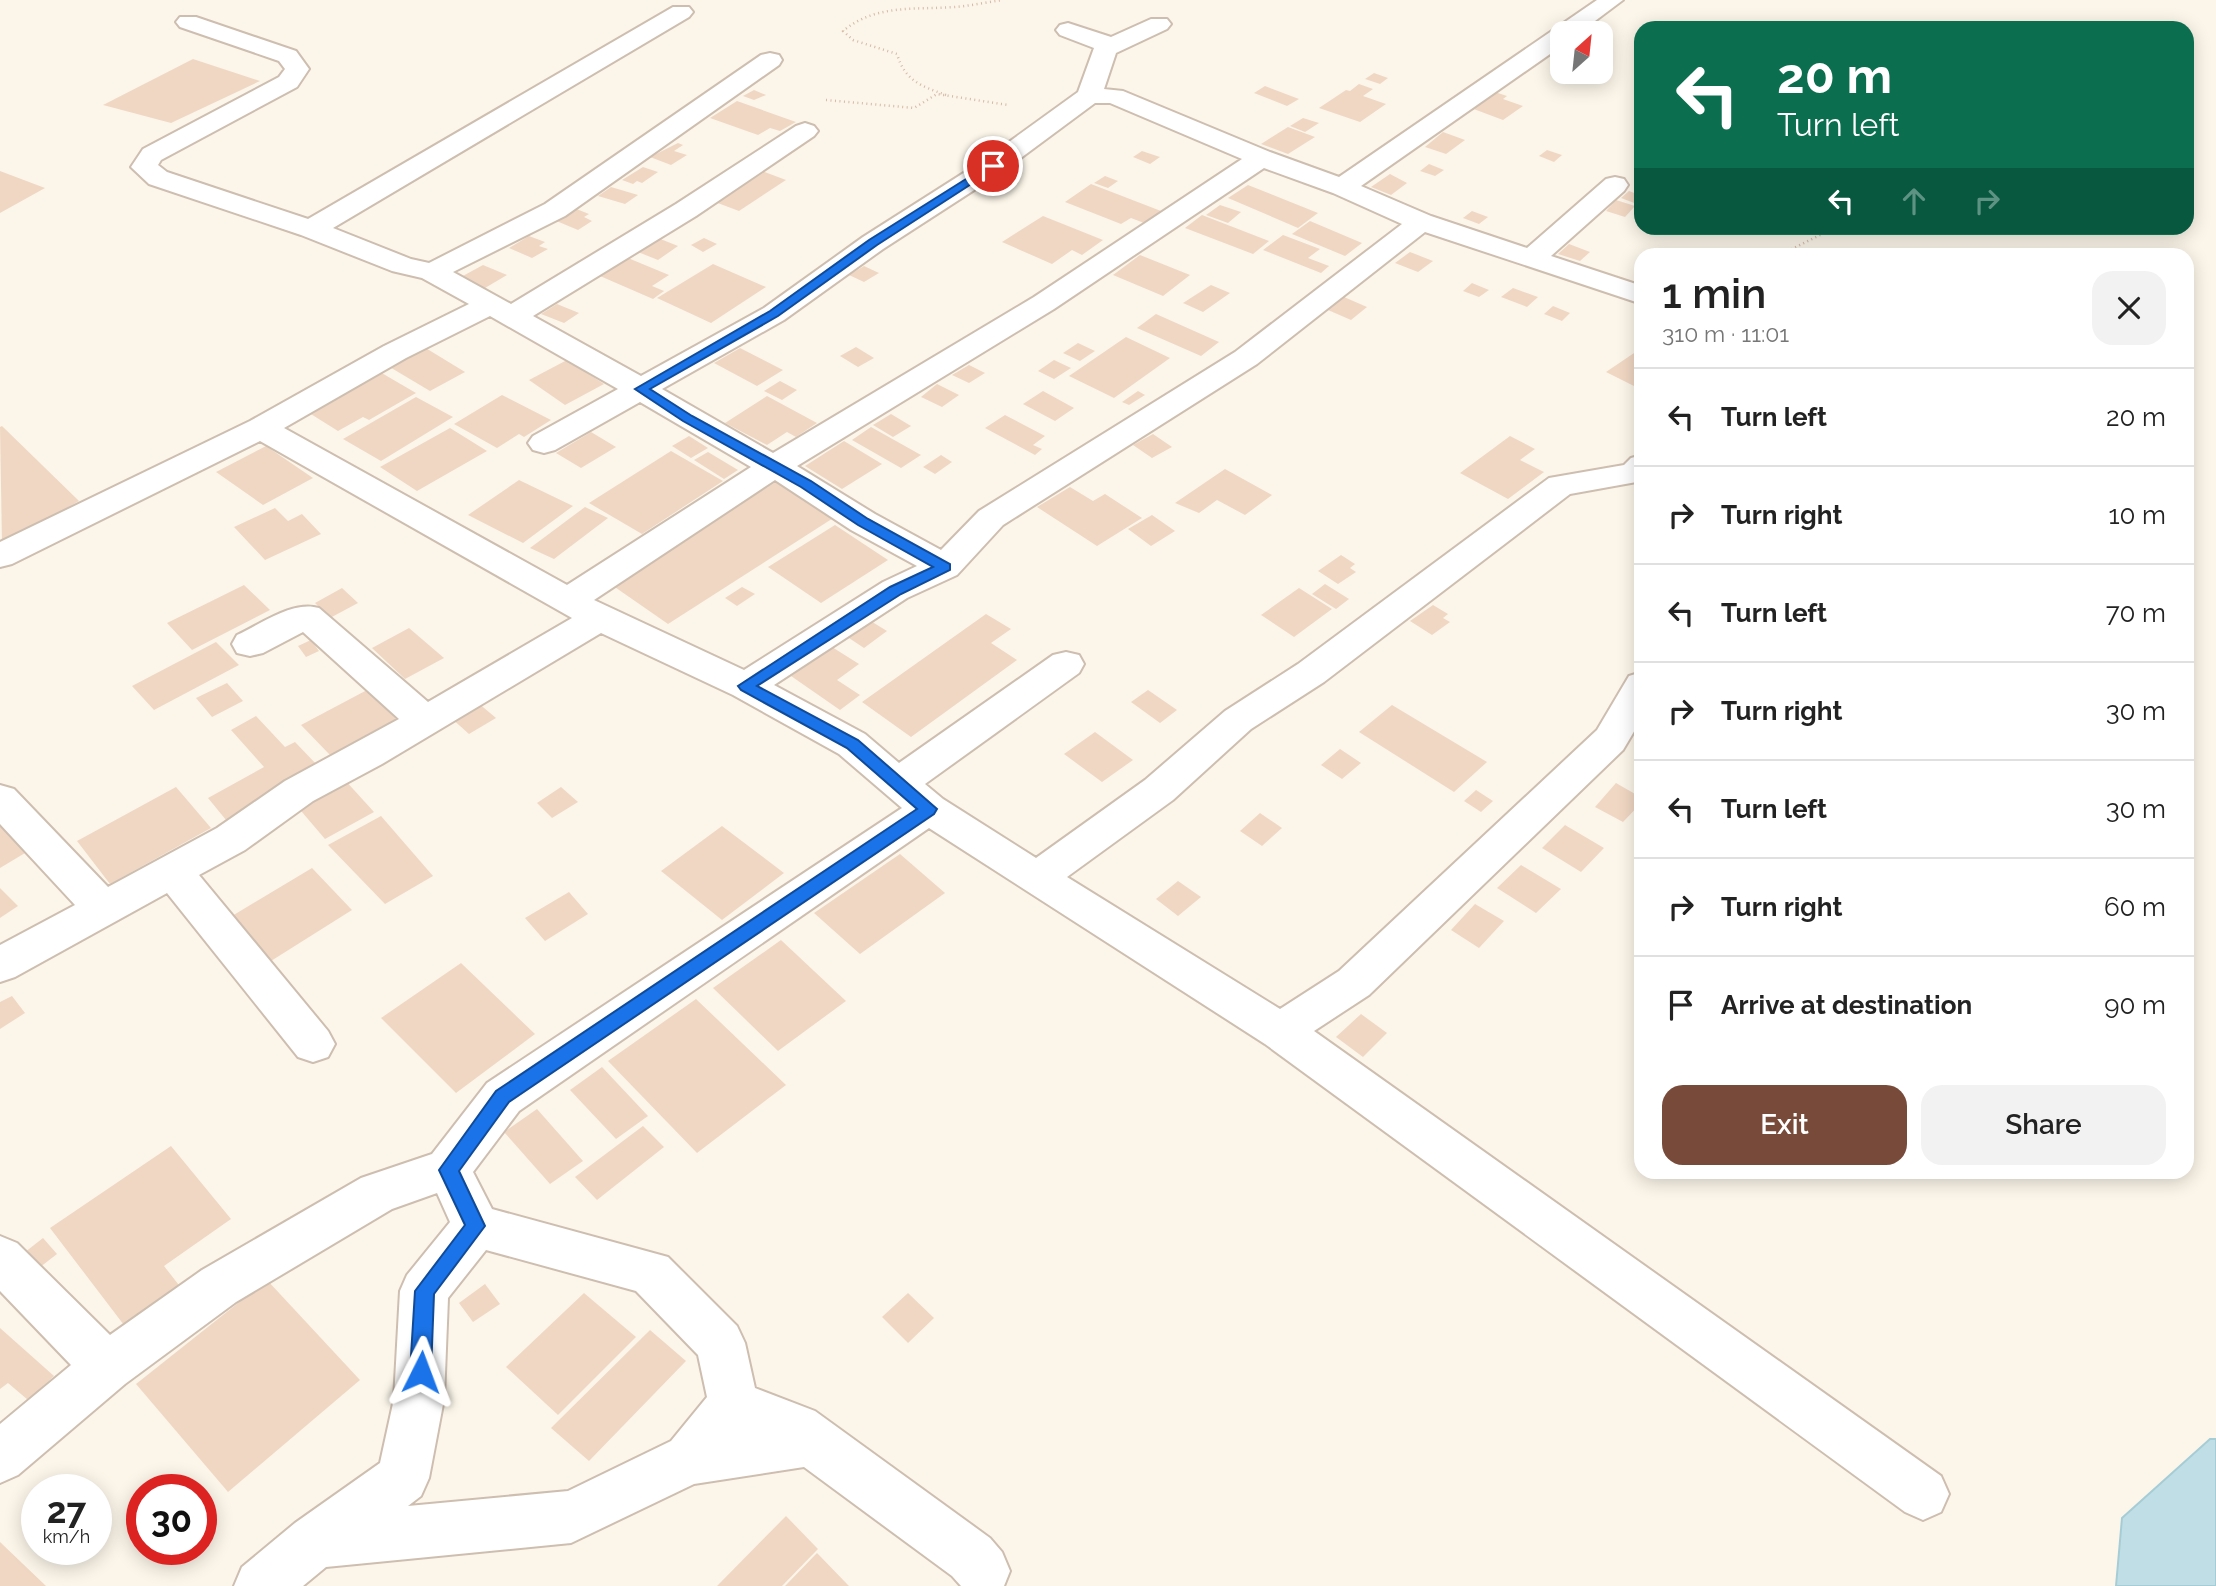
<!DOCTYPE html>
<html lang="en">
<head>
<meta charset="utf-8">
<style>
  body { margin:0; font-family:Raleway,sans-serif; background:#f2f2f2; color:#222; height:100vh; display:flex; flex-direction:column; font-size:26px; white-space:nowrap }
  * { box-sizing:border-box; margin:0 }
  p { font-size:23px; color:#767676 }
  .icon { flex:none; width:38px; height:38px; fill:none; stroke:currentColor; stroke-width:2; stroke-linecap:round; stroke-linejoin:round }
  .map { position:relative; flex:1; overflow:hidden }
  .details { position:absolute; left:1634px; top:248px; width:560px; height:931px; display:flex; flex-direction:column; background:#fff; border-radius:21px; box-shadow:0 4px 18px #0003 }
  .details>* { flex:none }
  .guide { position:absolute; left:1634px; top:21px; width:560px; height:214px; border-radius:21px; box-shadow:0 4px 18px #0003; background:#0b6e4f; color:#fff; overflow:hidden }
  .needle { width:46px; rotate:27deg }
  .fabs { position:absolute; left:1550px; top:21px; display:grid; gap:14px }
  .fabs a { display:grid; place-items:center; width:63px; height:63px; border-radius:14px; background:#fff; box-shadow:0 4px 18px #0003; font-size:35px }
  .speed { position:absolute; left:21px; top:1474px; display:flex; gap:14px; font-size:35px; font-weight:700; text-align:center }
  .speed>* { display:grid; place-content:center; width:91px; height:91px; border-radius:50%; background:#fff; box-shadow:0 4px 18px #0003; line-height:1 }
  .speed small { font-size:18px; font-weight:400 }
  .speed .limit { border:10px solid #d22; background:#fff; color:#111 }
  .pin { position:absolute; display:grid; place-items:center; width:60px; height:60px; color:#fff; margin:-30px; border:4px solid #fff; border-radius:50%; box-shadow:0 2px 7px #0007 }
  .me { position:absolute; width:77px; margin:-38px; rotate:3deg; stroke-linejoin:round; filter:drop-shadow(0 0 5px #0008) }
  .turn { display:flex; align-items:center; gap:24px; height:147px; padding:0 28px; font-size:32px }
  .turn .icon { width:91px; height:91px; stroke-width:2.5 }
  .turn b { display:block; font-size:49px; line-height:60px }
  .lanes { display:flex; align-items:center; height:66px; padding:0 28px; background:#0003; justify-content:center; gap:35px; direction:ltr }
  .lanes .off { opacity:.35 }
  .round { display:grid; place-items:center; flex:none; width:74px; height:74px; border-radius:21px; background:#f2f2f2 }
  .overview { display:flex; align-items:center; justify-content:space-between; height:119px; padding:0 28px }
  h1 { font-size:42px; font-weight:600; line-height:52px }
  .action { display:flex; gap:14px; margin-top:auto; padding:14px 28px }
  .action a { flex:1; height:80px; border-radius:21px; background:#774a3a; color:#fff; font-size:28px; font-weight:600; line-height:80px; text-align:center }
  .action a+a { background:#f2f2f2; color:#222 }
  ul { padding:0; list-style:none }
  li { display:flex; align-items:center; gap:21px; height:98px; padding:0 28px; border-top:2px solid #e0e0e0 }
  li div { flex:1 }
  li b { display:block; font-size:26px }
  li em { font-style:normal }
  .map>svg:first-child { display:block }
  .water { fill:#bfdee5; stroke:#a6cdd6; stroke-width:2 }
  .building { fill:#f0d7c3 }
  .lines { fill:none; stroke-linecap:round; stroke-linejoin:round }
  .minor-casing { stroke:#cebeb0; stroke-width:4 }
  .path { stroke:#d5baa6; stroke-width:2.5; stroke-dasharray:1 3.5; stroke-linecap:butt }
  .minor { fill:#fff; fill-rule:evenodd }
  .route { fill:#1a73e8; stroke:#114b97; stroke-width:2 }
</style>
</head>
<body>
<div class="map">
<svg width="2216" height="1586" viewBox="0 0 2216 1586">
  <rect width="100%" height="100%" fill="#fcf6ea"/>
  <polygon class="water" points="2210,1439 2216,1439 2216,1586 2116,1586 2122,1518"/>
  <g class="building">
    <polygon points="193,59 260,81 171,123 103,105"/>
    <polygon points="1374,73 1388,78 1380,84 1365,79"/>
    <polygon points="1359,84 1373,89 1363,96 1386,104 1360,122 1319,108 1346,90 1350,91"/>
    <polygon points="1265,86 1299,99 1287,106 1254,93"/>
    <polygon points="754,90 766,95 754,100 743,96"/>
    <polygon points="1495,92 1507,96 1503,99 1523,106 1503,120 1471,108"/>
    <polygon points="737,101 796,122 780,131 770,128 758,135 710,118"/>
    <polygon points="1303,118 1319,123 1305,132 1290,126"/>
    <polygon points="1288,127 1315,137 1288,154 1261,144"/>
    <polygon points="1443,132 1465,140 1446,154 1425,147"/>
    <polygon points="678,143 683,145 674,151 687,155 671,165 650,157"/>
    <polygon points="1547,150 1562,155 1554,162 1539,156"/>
    <polygon points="1142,151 1160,157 1150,164 1133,157"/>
    <polygon points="1429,164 1444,170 1435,176 1420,171"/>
    <polygon points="643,167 658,172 642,183 637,181 633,184 622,180"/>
    <polygon points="0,171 45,188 0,213"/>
    <polygon points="762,171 786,180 739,211 715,202"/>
    <polygon points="1390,174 1407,183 1391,195 1371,187"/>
    <polygon points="1105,176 1118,181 1108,188 1094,183"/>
    <polygon points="1091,184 1161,211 1144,223 1131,218 1121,224 1065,202"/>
    <polygon points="1248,185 1318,213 1298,228 1228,198"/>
    <polygon points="611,187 638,195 625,204 598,196"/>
    <polygon points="1629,191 1642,196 1642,200 1637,204 1621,198"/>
    <polygon points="1616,200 1635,206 1625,217 1606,211"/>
    <polygon points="1220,205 1241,212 1228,223 1206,215"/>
    <polygon points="574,208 589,214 584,217 592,221 578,230 554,220"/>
    <polygon points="1472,211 1488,217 1479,224 1463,218"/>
    <polygon points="1202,215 1269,241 1253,254 1185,228"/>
    <polygon points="1043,216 1103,240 1082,255 1072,250 1052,264 1002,242"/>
    <polygon points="1310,221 1362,243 1345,256 1292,234"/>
    <polygon points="1283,235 1320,249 1308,258 1329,266 1321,273 1263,250"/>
    <polygon points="529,236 545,242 539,246 548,249 532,258 509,248"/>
    <polygon points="658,238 678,246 658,260 638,252"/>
    <polygon points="704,238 717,244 703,252 691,245"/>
    <polygon points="1569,244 1590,252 1580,261 1558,254"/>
    <polygon points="1410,252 1433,261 1418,272 1395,263"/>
    <polygon points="1140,255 1190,275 1163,296 1113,275"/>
    <polygon points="628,258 669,275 652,286 664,291 653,299 600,276"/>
    <polygon points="713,264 766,287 711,323 657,298"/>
    <polygon points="483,265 507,275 485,288 461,277"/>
    <polygon points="864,266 879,273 864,282 849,275"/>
    <polygon points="1472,283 1489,290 1479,297 1463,291"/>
    <polygon points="1211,285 1230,293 1203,312 1183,303"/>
    <polygon points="1513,288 1538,297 1527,307 1501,297"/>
    <polygon points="1344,297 1367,307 1351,320 1328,310"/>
    <polygon points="557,304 579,313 564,323 541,314"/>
    <polygon points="1553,306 1570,313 1562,321 1544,314"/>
    <polygon points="1156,314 1219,342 1201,356 1137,328"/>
    <polygon points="1126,337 1170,358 1114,398 1069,376"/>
    <polygon points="1078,343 1095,351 1080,361 1063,353"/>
    <polygon points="424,347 465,372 430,391 388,366"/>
    <polygon points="856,347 874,358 858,367 840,356"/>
    <polygon points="740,348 783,370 757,386 714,363"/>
    <polygon points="1640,349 1642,350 1639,357 1642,359 1642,390 1606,372"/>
    <polygon points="567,360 604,384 565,405 529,380"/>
    <polygon points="1054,360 1071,368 1054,379 1038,371"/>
    <polygon points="969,365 985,373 969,383 952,375"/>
    <polygon points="380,372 416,393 369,420 363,417 338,431 306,411"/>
    <polygon points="780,381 797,390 782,400 764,391"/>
    <polygon points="937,384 959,395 942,407 921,397"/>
    <polygon points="1043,391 1074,408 1055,421 1023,404"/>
    <polygon points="1138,391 1145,395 1129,405 1122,402"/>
    <polygon points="502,395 551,420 524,437 519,434 497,448 454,424"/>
    <polygon points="767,396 817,423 796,437 787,432 767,445 725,423"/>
    <polygon points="416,397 453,417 381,461 343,439"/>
    <polygon points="891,414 911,426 893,437 873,425"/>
    <polygon points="1005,415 1045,436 1033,445 1042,449 1035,455 985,428"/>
    <polygon points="2,426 79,501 2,545 0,427"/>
    <polygon points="871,427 921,455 901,468 852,440"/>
    <polygon points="450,428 487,451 417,491 380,467"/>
    <polygon points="591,432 616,447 581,468 556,453"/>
    <polygon points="1153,434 1172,447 1152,458 1133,445"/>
    <polygon points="689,436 708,448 691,458 672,446"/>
    <polygon points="1510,436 1535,449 1520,460 1544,472 1508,499 1460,473"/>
    <polygon points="844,441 882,464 842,489 805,466"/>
    <polygon points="266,446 313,478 263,505 216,472"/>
    <polygon points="671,451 723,481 642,534 589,503"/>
    <polygon points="708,452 738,470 724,479 694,460"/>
    <polygon points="941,455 952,462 935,474 923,467"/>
    <polygon points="1225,469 1272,495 1245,515 1217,500 1199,513 1175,503"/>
    <polygon points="781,479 838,515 668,624 609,583"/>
    <polygon points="519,480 573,506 523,543 468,515"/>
    <polygon points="1070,487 1093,501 1105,494 1142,518 1097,546 1037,507"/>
    <polygon points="585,507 608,518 554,559 530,548"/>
    <polygon points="275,508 288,521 302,514 321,534 265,560 234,527"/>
    <polygon points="1152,515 1175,531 1151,546 1128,529"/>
    <polygon points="835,525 888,560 821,603 768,567"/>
    <polygon points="1341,555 1355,564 1350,568 1356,572 1338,584 1318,571"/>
    <polygon points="1325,584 1349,599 1336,609 1312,594"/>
    <polygon points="244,585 270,610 192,650 167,623"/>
    <polygon points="742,587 755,594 737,606 725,598"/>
    <polygon points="342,588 358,603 330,618 315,603"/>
    <polygon points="1299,588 1332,609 1294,637 1261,615"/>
    <polygon points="1433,605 1448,614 1443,618 1450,622 1432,635 1410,621"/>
    <polygon points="986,614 1011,629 991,643 1017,660 911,737 862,702"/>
    <polygon points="869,620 887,631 864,648 846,636"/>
    <polygon points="409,628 444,658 405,679 372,648"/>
    <polygon points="311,640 319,651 306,657 298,646"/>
    <polygon points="216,642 239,665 154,710 132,686"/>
    <polygon points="832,647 859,664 837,680 860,695 840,710 791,676"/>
    <polygon points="227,683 243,701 212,717 196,698"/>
    <polygon points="367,690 396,719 330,755 301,725"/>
    <polygon points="1148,690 1177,710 1160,723 1131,702"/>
    <polygon points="477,702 496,718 469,734 450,717"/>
    <polygon points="1392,705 1487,762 1454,792 1359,732"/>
    <polygon points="256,716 285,747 295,742 320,768 226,820 208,798 264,767 231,730"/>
    <polygon points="1095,732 1133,760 1102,782 1064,754"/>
    <polygon points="1340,749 1361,763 1342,779 1321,765"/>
    <polygon points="344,779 374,812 325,839 296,805"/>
    <polygon points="1616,783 1642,798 1642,802 1623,822 1595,807"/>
    <polygon points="176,787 211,828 110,884 77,841"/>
    <polygon points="561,787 578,802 552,818 537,803"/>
    <polygon points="1476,790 1493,801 1481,812 1464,801"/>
    <polygon points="1260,813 1282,828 1262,846 1240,831"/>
    <polygon points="381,816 433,876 385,904 328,845"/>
    <polygon points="0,822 30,850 0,868"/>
    <polygon points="1565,825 1604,848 1581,872 1542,848"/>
    <polygon points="722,826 784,873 722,920 661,871"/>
    <polygon points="900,854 945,893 860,954 814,913"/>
    <polygon points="1521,865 1561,889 1536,913 1497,888"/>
    <polygon points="312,868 352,910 271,961 232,916"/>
    <polygon points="1178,881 1201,897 1178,916 1156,899"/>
    <polygon points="0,888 18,906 0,918"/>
    <polygon points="569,892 588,914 545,941 525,918"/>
    <polygon points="1475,904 1504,921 1479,948 1451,930"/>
    <polygon points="781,940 846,1001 778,1051 713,988"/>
    <polygon points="461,963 535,1034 456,1093 381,1018"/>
    <polygon points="12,996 25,1013 0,1029 0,1002"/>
    <polygon points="696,999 786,1085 697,1153 608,1061"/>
    <polygon points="1361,1014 1387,1033 1363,1057 1336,1037"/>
    <polygon points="602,1067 648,1116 616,1139 570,1090"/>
    <polygon points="537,1109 583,1161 550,1184 504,1132"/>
    <polygon points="643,1126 664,1147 597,1200 575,1177"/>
    <polygon points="171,1146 231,1219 164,1266 182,1289 127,1329 50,1228"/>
    <polygon points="43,1238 57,1254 35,1271 20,1256"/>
    <polygon points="267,1280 360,1380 228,1492 136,1384"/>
    <polygon points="485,1284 500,1304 473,1322 459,1303"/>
    <polygon points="584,1293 636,1337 558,1415 506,1367"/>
    <polygon points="908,1293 934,1318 908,1343 882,1317"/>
    <polygon points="0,1328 54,1376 28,1400 8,1383 0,1389"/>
    <polygon points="650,1330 686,1361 589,1461 551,1428"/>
    <polygon points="786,1516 818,1549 782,1586 717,1586"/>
    <polygon points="0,1542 46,1586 0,1586"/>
    <polygon points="817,1553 849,1586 785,1586"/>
  </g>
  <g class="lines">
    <g class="minor-casing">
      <path id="minor" d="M1597 0H1623L1579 33H1563V45L1361 186 1431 216 1527 248 1606 179 1615 177 1624 179 1628 185 1624 191 1551 256 1642 286V304L1425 232 1257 364 1003 525 957 575 907 598 774 685 865 734 899 763 1053 655 1066 652 1079 655 1084 664 1079 673 925 784 943 799 1036 858 1145 780 1225 711 1298 664 1549 478 1624 465 1631 458 1642 455V481L1570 494 1324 682 1251 729 1173 800 1067 877 1280 1009 1339 971 1597 730 1629 676 1642 672V718L1623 750 1369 995 1314 1031 1941 1476 1949 1494 1941 1512 1923 1520 1905 1512 1265 1044 929 828 519 1111 473 1172 492 1209 668 1257 737 1326 745 1343 755 1388 815 1411 990 1538 1002 1552 1010 1571 1004 1586H961L952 1576 804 1467 694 1484 571 1543 326 1567 303 1586H234L242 1567 295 1523 380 1463 394 1399 400 1291 407 1275 450 1222 437 1193 392 1209 236 1302 125 1384 18 1475 0 1483V1424L71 1365 0 1291V1236L17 1243 110 1335 202 1270 361 1178 432 1154 487 1083 902 808 839 754 733 695 601 633 382 764 313 801 245 850 199 875 328 1031 335 1044 328 1057 313 1062 298 1057 167 893 15 977 0 982V945L75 905 0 824V785L14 789 108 887 217 828 285 781 399 719 303 632 263 653 250 656 237 653 232 644 237 635C261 624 293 600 319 608L428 702 572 618 260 441 12 564 0 567V542L250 421 384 346 469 304 422 278 392 271 301 235 149 184 131 167 143 149 279 77 285 69 279 61 180 27 176 22 180 17H196L296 51 309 69 297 87 161 160 158 165 167 172 308 219 673 7H689L693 12 689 17 333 228 411 259 429 263 545 204 761 55 770 53 779 55 782 60 779 65 565 216 453 272 511 304 676 204 796 126 805 123 814 126 818 131 814 136 696 216 533 316 641 376 764 308 863 237 984 160 1078 92 1094 48 1060 35 1056 30 1060 25 1068 23 1111 37 1151 19H1167L1171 24 1167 29 1116 53 1104 89 1123 91 1270 152 1339 177ZM1095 103H1110L1242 159 1034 297 773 453 662 389 784 320 883 249 1002 172ZM1264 168 1333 193 1402 224 1235 352 979 511 941 550 875 514 797 466 1054 309ZM490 316 618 389 533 436 528 443 533 450 544 453 555 450 640 402 751 467 567 585 284 428 406 358ZM775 480 851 530 917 566 883 582 744 670 594 600ZM486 1250 636 1291 698 1355 707 1397 671 1441 568 1491 408 1506 421 1496 429 1478 444 1399 448 1298Z"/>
    </g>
    <g class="path">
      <path d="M946 95C921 86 905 81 897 54L853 40 843 31C876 4 913 10 954 7 970 6 987 2 1003 0"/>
      <polyline points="826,100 914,108 937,94 1008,105"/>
      <polyline points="1765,256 1790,250 1834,228"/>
    </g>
    <use href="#minor" class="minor"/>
  </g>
  <polygon class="route" points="993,162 996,163 996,168 877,245 778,316 650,389 692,416 811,481 868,519 950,564 950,570 901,594 757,686 858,740 937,809 934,814 509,1102 459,1171 485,1226 434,1294 431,1372 428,1379 421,1382 413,1379 410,1372 415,1291 465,1225 439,1170 496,1091 917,809 847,748 741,690 738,686 890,587 933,567 858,525 801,487 683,421 635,389 770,311 869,240"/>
</svg>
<div class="fabs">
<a><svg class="needle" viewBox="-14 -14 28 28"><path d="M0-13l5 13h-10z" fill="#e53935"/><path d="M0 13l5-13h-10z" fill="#767676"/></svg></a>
</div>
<div class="speed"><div>27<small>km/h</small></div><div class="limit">30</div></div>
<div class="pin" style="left:993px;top:166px;background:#d93025"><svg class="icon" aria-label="arrive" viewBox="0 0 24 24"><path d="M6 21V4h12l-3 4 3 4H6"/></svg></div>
<svg class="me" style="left:421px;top:1372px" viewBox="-20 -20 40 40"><path d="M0-17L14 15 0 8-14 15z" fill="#1a73e8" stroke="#fff" stroke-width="4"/></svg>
<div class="guide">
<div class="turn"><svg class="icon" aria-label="left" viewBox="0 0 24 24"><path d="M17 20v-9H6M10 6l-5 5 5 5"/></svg><div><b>20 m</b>Turn left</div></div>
<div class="lanes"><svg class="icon" aria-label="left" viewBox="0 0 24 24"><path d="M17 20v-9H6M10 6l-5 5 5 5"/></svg><svg class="icon off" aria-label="ahead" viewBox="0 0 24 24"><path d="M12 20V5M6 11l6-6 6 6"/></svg><svg class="icon off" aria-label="right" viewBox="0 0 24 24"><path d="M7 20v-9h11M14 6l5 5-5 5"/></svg></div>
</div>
<section class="details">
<div class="overview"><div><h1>1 min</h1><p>310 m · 11:01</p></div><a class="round"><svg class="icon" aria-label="close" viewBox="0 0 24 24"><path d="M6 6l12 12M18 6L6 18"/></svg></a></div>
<ul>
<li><svg class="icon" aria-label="left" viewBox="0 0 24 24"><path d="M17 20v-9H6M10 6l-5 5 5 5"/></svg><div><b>Turn left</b></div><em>20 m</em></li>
<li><svg class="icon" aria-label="right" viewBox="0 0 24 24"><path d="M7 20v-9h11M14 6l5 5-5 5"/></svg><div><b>Turn right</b></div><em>10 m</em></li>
<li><svg class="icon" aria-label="left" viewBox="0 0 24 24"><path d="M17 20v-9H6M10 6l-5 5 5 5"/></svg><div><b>Turn left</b></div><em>70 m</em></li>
<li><svg class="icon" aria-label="right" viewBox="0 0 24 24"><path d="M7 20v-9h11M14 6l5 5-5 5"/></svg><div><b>Turn right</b></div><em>30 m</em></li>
<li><svg class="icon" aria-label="left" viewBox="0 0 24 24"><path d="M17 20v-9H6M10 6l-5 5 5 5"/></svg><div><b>Turn left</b></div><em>30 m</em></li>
<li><svg class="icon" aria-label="right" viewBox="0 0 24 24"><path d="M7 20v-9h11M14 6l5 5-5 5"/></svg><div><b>Turn right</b></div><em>60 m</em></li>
<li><svg class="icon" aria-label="arrive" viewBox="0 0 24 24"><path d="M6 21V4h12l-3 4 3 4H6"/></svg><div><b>Arrive at destination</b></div><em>90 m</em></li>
</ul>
<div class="action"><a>Exit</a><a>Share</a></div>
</section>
</div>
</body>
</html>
